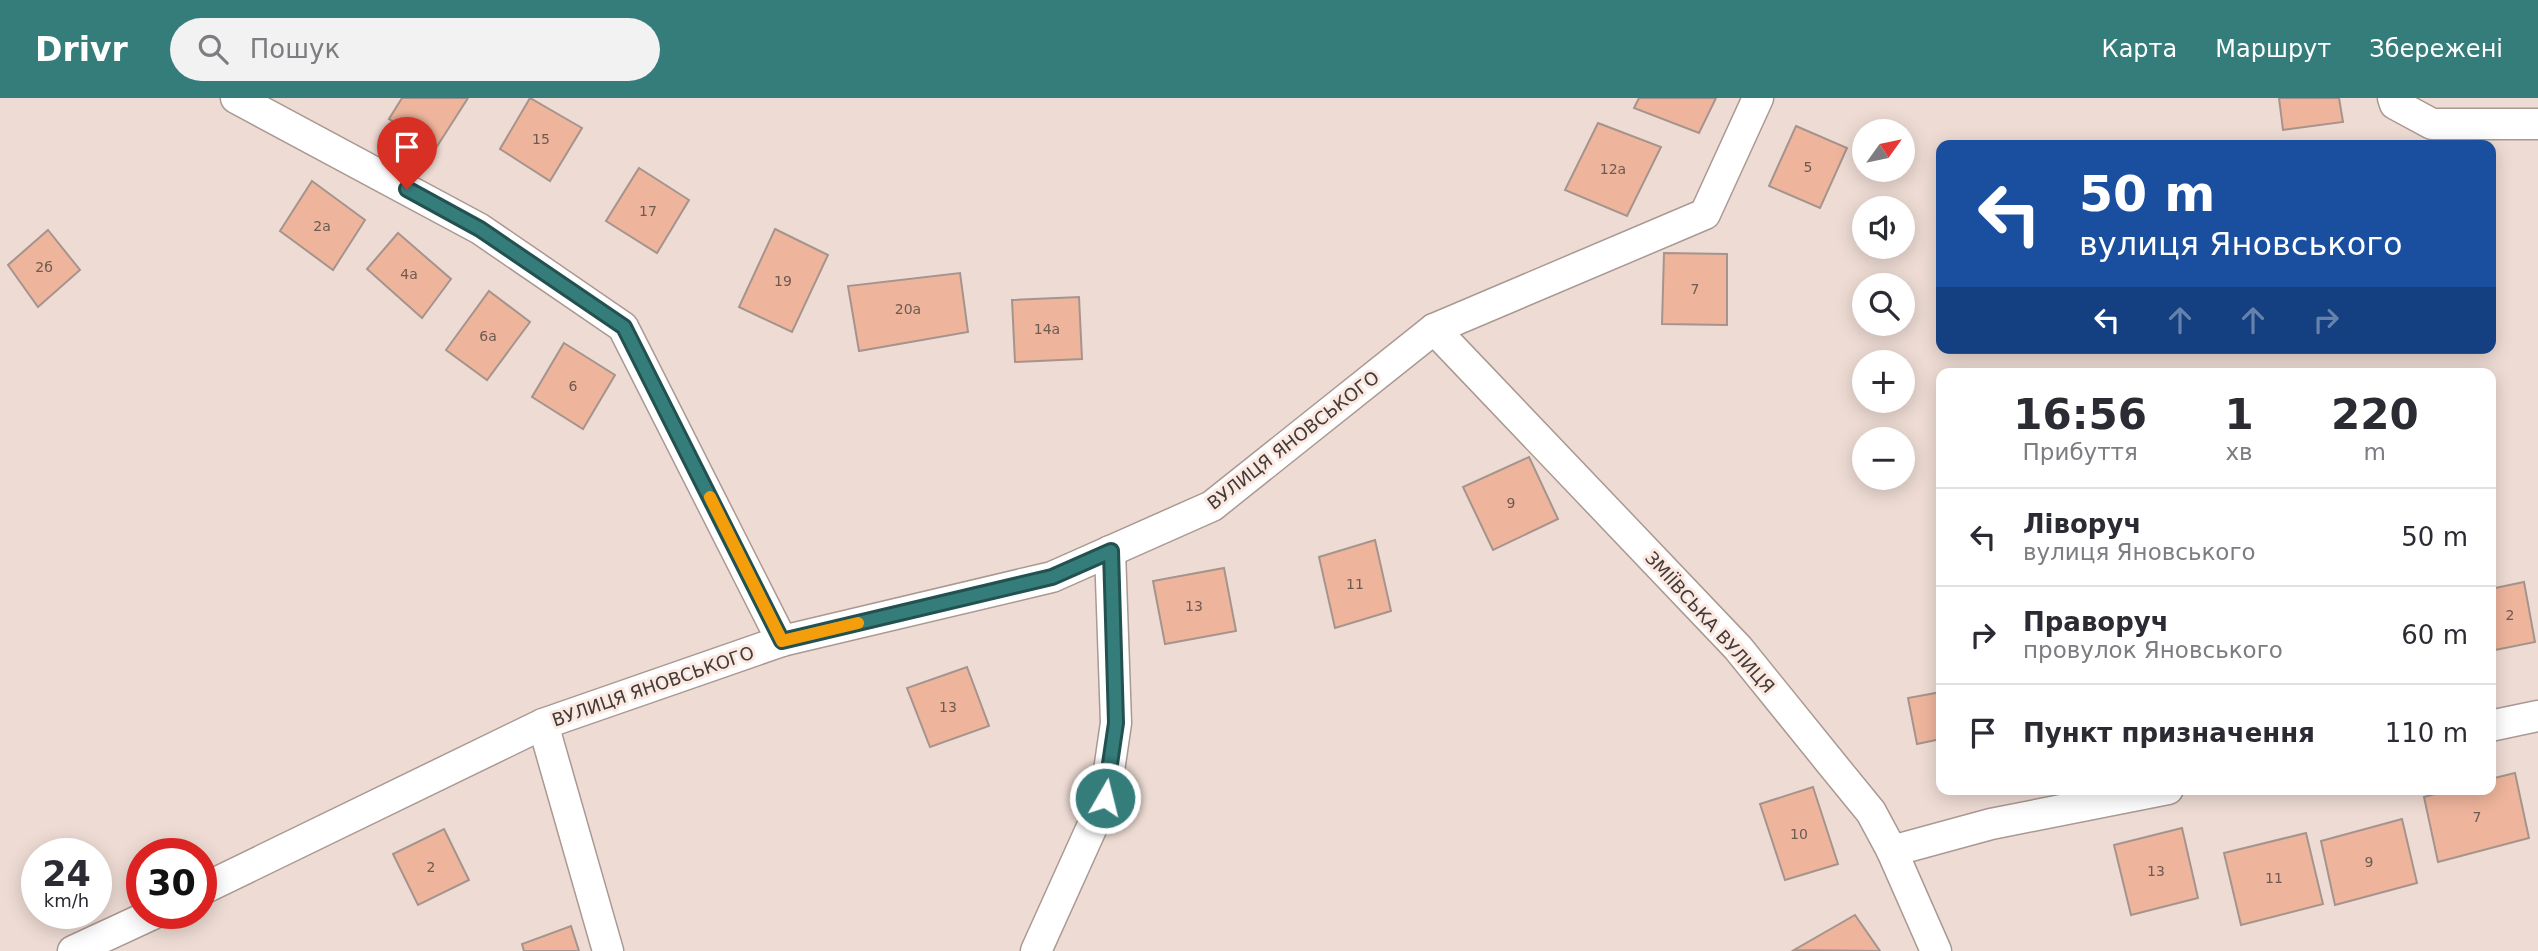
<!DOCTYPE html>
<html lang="uk">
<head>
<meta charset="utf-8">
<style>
  body { margin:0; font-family:"DejaVu Sans",sans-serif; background:#f2f2f3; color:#2b2b33; height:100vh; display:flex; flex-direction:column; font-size:26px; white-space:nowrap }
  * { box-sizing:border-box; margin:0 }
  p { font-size:23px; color:#7c7c81 }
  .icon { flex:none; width:38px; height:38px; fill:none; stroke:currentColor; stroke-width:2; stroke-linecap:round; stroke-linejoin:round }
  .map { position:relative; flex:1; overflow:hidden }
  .drawer { position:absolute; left:1936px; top:270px; width:560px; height:427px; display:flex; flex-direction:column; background:#fff; border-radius:14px; box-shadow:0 4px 18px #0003 }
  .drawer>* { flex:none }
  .banner { position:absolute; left:1936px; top:42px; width:560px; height:214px; border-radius:14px; box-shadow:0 4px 18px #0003; background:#1a4fa0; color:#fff; overflow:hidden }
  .needle { width:46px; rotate:57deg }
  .tools { position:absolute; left:1852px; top:21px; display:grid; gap:14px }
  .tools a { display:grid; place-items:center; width:63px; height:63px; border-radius:50%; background:#fff; box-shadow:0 4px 18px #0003; font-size:35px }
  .speed { position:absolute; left:21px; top:740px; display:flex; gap:14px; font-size:35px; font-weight:700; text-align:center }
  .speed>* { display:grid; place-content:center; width:91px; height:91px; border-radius:50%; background:#fff; box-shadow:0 4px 18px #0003; line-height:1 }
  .speed small { font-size:18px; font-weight:400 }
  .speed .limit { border:10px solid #d22; background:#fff; color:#111 }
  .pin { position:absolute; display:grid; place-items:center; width:60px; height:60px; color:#fff; margin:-72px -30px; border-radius:50% 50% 50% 0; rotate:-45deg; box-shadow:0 0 7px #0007 }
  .pin .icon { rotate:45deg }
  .me { position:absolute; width:77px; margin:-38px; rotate:8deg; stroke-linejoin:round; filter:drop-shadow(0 0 5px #0008) }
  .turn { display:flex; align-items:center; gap:24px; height:147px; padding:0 28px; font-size:32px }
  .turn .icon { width:91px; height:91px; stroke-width:2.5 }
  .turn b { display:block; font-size:49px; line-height:60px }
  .lanes { display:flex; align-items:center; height:66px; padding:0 28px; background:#0003; justify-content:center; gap:35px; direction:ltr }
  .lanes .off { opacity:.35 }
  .eta { display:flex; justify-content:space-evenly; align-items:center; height:119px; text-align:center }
  .eta b { font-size:42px; font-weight:800; line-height:49px }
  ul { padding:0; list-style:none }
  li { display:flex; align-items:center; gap:21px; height:98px; padding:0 28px; border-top:2px solid #e1e1e2 }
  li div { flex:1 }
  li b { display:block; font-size:26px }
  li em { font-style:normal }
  header { display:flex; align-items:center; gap:42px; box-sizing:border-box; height:98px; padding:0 35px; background:#357d7b; color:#fff }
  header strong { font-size:33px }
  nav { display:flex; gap:38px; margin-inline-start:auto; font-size:24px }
  .search { width:490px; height:63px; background:#f2f2f3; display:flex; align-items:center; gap:18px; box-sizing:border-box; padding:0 24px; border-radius:38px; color:#7c7c81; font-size:26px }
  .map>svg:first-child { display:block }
  .building { fill:#efb59c; stroke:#a5948d; stroke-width:2 }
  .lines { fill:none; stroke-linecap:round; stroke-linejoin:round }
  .street-casing { stroke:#aa9992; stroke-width:33 }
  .street { stroke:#fff; stroke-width:30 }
  .route-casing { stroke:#225150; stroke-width:18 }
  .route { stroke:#357d7b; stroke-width:12 }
  .slow { stroke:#f59e0b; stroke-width:12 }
  .labels { text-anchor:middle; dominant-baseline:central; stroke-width:6; stroke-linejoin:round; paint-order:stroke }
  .number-label { font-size:14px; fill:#6d5a51 }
  .street-label { font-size:18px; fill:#423b38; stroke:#fbe9e1 }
</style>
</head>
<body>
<header>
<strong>Drivr</strong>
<div class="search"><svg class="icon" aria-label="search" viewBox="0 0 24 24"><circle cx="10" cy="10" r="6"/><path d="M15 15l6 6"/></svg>Пошук</div>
<nav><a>Карта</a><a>Маршрут</a><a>Збережені</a></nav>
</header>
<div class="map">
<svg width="2538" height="853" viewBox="0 0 2538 853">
  <rect width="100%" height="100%" fill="#eedcd4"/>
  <g class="building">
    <polygon points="402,0 468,0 436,50 389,21"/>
    <polygon points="530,0 582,30 550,83 500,51"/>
    <polygon points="1639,0 1716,0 1699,35 1634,10"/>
    <polygon points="2279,0 2339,0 2343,24 2283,32"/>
    <polygon points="1598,25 1661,49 1627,118 1565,92"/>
    <polygon points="1796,28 1847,50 1820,110 1769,88"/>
    <polygon points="639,70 689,102 657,155 606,123"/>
    <polygon points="312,83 365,122 333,172 280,133"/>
    <polygon points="775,131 828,157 792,234 739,209"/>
    <polygon points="48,132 80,172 38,209 8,167"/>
    <polygon points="398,135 451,181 422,220 367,171"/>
    <polygon points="1664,155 1727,156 1727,227 1662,226"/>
    <polygon points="960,175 968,234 859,253 848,188"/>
    <polygon points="489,193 530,224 487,282 446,252"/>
    <polygon points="1079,199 1082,261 1015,264 1012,202"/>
    <polygon points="564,245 615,277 583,331 532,299"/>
    <polygon points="1529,359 1558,421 1493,452 1463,389"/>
    <polygon points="1375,442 1391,513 1335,530 1319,459"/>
    <polygon points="1224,470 1236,533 1165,546 1153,483"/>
    <polygon points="2524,484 2535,544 2490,553 2490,491"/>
    <polygon points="967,569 989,628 930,649 907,590"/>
    <polygon points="1941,594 1941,641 1917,646 1908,600"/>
    <polygon points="2515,675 2529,740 2438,764 2424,699 2453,691 2490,691 2490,681"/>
    <polygon points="1813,689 1838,766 1785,782 1760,706"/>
    <polygon points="2402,721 2417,785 2335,807 2321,743"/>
    <polygon points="2182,730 2198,800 2131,817 2114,747"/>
    <polygon points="444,731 469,782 418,807 393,756"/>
    <polygon points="2306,735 2323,806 2241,827 2224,755"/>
    <polygon points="1855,817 1880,853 1794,852"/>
    <polygon points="571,828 579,853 524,853 522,846"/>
  </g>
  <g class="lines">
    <g class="street-casing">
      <g id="street">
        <polyline points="236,0 480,131 623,229 782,543"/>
        <polyline points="2393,0 2395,6 2432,26 2538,26"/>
        <polyline points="1434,231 1738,550 1831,665 1871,714 1892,753 1936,853"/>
        <polyline points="543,626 608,853"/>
        <polyline points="2490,628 2538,618"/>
        <polyline points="1892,753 1991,726 2168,691"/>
        <polyline points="201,792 543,626 782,543 1052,479 1212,408 1434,231 1705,116 1758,0"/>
        <polyline points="73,853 153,816"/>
        <polyline points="1036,853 1105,700 1116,625 1110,453"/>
      </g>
    </g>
    <use href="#street" class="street"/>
  </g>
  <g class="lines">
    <g class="route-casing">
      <polyline id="route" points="407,91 480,131 624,229 782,543 1052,479 1111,453 1116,625 1105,700"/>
    </g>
    <use href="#route" class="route"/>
    <polyline class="slow" points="710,399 782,543 858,525"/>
  </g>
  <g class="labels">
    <g class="number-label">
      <text x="541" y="41">15</text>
      <text x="1808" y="69">5</text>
      <text x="1613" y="71">12а</text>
      <text x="648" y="113">17</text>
      <text x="322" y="128">2а</text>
      <text x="44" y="169">2б</text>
      <text x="409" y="176">4а</text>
      <text x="783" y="183">19</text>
      <text x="1695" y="191">7</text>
      <text x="908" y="211">20а</text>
      <text x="1047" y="231">14а</text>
      <text x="488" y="238">6а</text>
      <text x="573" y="288">6</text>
      <text x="1511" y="405">9</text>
      <text x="1355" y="486">11</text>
      <text x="1194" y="508">13</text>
      <text x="2510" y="517">2</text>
      <text x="948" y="609">13</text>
      <text x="2477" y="719">7</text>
      <text x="1799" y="736">10</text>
      <text x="2369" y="764">9</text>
      <text x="431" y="769">2</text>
      <text x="2156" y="773">13</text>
      <text x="2274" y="780">11</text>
    </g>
    <g class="street-label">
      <text transform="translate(1293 342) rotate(-38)">ВУЛИЦЯ ЯНОВСЬКОГО</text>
      <text transform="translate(1710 524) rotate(48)">ЗМІЇВСЬКА ВУЛИЦЯ</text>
      <text transform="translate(653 588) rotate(-19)">ВУЛИЦЯ ЯНОВСЬКОГО</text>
    </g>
  </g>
</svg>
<div class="tools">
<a><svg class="needle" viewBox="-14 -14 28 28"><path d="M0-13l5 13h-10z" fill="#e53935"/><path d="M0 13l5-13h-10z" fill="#7c7c81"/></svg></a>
<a><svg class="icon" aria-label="sound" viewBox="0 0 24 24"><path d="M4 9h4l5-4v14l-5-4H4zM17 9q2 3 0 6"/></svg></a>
<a><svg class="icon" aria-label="search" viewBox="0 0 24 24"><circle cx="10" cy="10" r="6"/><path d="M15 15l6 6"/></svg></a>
<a>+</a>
<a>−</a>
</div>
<div class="speed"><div>24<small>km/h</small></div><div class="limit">30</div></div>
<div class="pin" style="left:407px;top:91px;background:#d93025"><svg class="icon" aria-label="arrive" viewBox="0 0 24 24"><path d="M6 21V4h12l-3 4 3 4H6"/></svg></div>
<svg class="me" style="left:1105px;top:700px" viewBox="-20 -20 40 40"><circle r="17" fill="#357d7b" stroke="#fff" stroke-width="3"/><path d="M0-11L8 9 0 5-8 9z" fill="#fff"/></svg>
<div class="banner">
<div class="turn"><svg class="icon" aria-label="left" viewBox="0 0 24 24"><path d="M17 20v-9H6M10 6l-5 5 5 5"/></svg><div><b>50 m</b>вулиця Яновського</div></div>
<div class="lanes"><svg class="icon" aria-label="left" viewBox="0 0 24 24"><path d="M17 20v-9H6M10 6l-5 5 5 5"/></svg><svg class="icon off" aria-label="ahead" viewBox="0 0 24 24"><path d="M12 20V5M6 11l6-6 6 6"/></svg><svg class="icon off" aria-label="ahead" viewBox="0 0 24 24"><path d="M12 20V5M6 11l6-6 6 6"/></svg><svg class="icon off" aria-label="right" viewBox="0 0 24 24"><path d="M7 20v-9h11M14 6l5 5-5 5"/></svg></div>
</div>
<section class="drawer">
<div class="eta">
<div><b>16:56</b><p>Прибуття</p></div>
<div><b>1</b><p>хв</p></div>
<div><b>220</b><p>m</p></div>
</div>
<ul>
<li><svg class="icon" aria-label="left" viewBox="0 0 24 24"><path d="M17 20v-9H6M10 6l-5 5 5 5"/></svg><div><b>Ліворуч</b><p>вулиця Яновського</p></div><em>50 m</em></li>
<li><svg class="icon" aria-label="right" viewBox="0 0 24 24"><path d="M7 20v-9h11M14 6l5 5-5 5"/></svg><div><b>Праворуч</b><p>провулок Яновського</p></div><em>60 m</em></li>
<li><svg class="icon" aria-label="arrive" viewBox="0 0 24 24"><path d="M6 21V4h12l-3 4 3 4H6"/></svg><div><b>Пункт призначення</b></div><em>110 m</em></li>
</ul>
</section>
</div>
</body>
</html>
